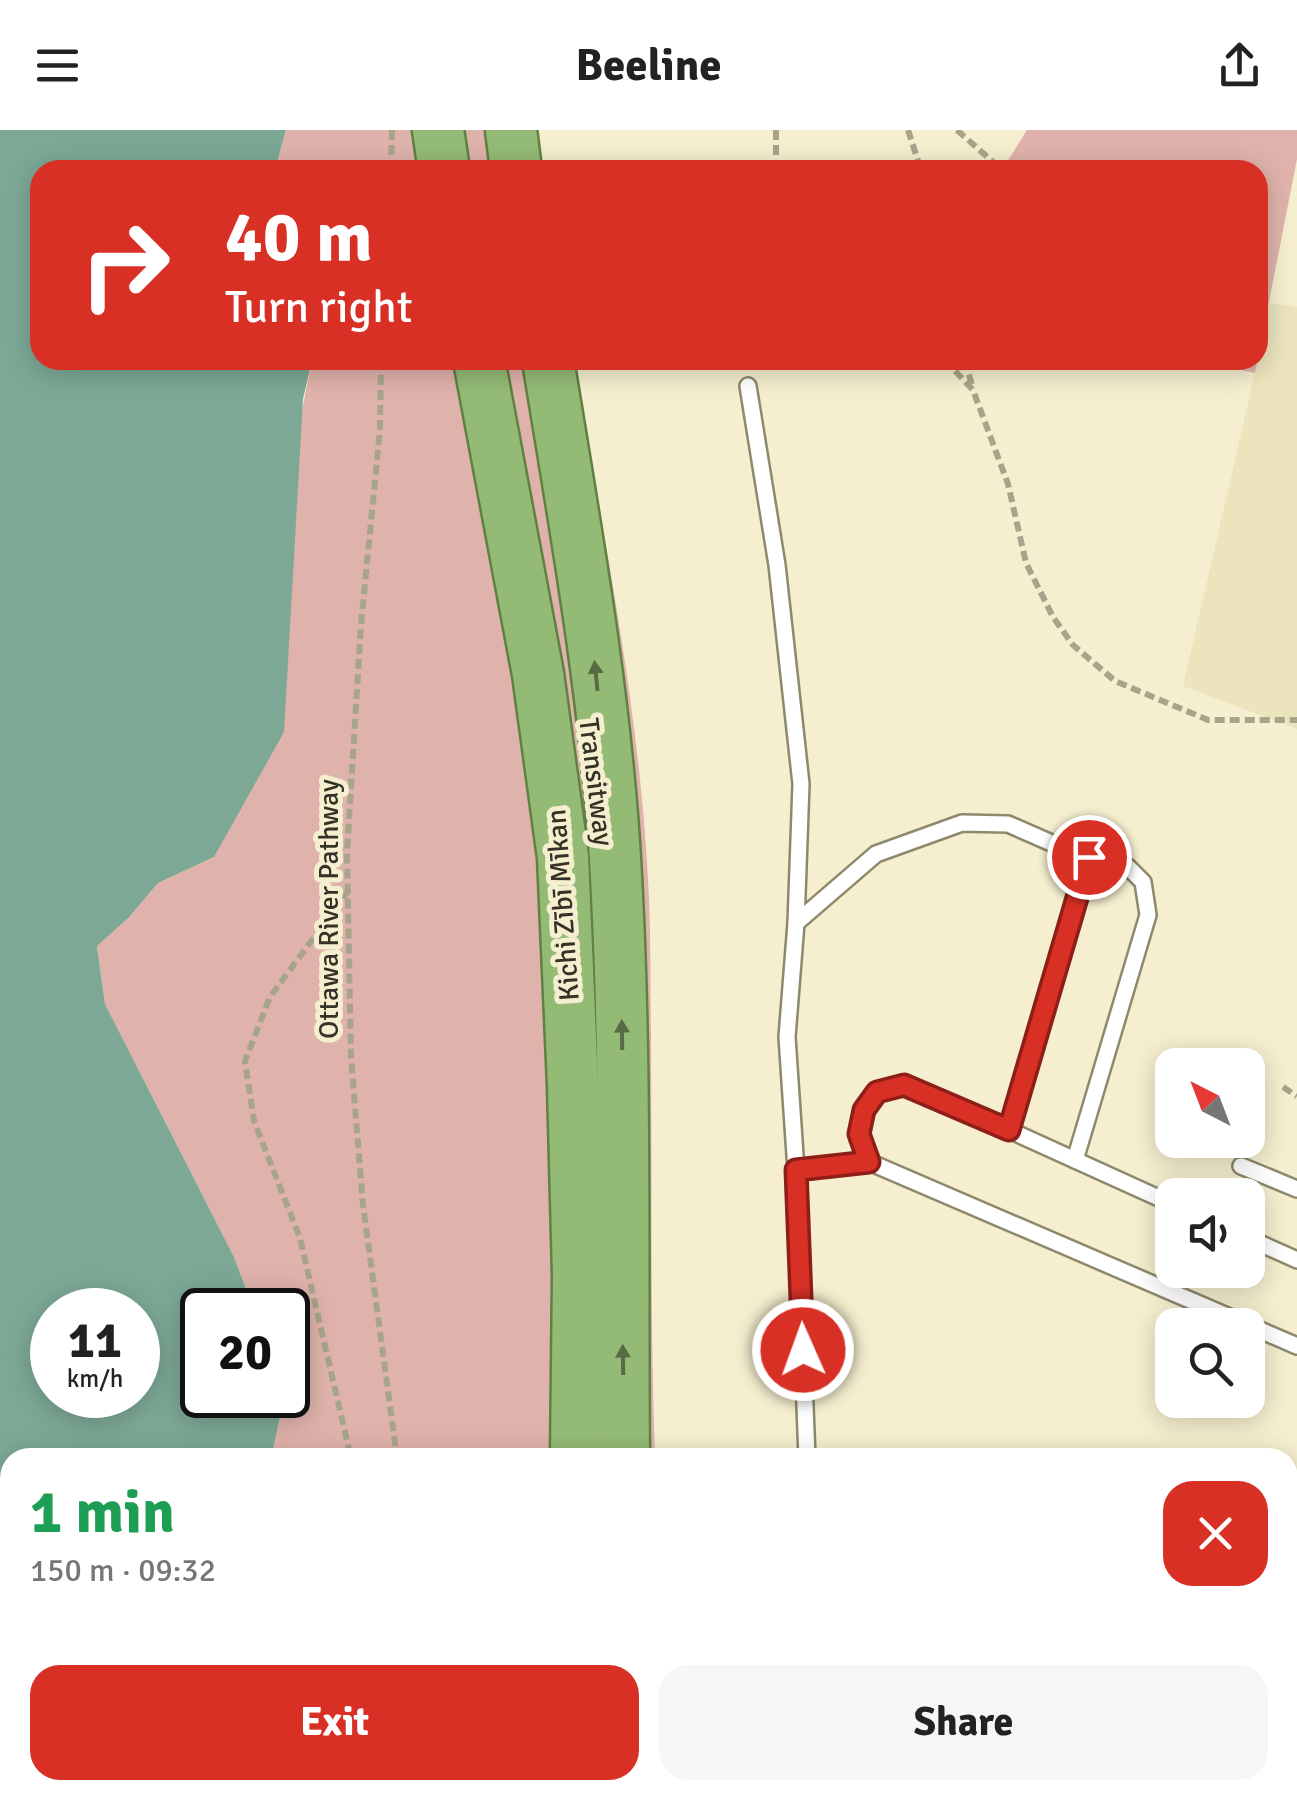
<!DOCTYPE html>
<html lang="en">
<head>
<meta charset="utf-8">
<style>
  body { margin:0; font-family:Signika,sans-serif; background:#f6f6f6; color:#222; height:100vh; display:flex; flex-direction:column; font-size:38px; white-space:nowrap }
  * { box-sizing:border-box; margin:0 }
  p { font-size:32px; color:#767676 }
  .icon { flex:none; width:55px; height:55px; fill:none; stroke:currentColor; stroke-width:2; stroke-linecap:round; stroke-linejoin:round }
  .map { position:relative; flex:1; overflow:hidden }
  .sheet { position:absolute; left:0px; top:1318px; width:1298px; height:352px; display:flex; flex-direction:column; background:#fff; border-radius:30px 30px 0 0; box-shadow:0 5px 25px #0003 }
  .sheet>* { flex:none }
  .hud { position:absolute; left:30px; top:30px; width:1238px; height:210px; border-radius:30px; box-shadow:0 5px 25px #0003; background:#d93025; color:#fff; overflow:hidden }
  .needle { width:65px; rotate:318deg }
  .fabs { position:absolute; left:1155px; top:918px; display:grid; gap:20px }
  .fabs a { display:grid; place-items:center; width:110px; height:110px; border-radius:20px; background:#fff; box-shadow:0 5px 25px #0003; font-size:50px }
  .speed { position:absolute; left:30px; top:1158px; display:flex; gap:20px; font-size:50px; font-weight:700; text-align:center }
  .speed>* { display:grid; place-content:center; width:130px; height:130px; border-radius:50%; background:#fff; box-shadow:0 5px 25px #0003; line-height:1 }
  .speed small { font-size:25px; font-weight:400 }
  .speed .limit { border:5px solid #111; border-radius:15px; background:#fff; color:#111 }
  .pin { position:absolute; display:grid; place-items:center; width:85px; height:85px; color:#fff; margin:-42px; border:5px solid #fff; border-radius:50%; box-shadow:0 2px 10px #0007 }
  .me { position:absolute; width:110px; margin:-55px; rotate:358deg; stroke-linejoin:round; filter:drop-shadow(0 0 8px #0008) }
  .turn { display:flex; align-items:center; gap:35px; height:210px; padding:0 30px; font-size:45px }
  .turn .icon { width:130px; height:130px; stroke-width:2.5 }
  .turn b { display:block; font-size:70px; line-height:85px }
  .round { display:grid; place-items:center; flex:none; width:105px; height:105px; border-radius:30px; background:#f6f6f6 }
  .head { display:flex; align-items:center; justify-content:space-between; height:170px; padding:0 30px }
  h1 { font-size:60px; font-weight:800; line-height:75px; color:#1e9e55 }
  .button { display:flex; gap:20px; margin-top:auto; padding:20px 30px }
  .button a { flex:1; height:115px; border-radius:30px; background:#d93025; color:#fff; font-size:40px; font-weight:800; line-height:115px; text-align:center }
  .button a+a { background:#f6f6f6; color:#222 }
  header { display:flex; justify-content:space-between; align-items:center; height:130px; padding:0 30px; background:#fff; font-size:45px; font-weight:800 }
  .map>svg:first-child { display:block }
  .built { fill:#ebe4bd }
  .green { fill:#dfb3ab }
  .water { fill:#7da896; fill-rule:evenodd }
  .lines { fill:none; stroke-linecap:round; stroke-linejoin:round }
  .service-casing { stroke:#8e896c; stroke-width:20 }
  .minor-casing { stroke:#8e896c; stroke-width:35 }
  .trunk-casing { stroke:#618044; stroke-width:55 }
  .path { stroke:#a8a48c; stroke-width:6; stroke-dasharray:10 5; stroke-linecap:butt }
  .service { stroke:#fff; stroke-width:15 }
  .minor { stroke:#fff; stroke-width:30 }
  .trunk { stroke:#94bb76; stroke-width:50 }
  .oneway { fill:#5a6946 }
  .route-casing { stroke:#8d1f18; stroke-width:25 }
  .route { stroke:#d93025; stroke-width:18 }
  .labels { text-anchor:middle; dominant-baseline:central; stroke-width:10; stroke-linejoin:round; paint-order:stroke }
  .street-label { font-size:28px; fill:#343226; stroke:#f5efcf }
</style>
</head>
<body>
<header><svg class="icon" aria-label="menu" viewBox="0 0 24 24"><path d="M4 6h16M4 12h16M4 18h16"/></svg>Beeline<svg class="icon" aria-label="share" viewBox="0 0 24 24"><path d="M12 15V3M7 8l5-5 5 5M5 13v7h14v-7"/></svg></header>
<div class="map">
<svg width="1297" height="1669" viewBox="0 0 1297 1669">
  <rect width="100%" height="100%" fill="#f5efcf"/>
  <polygon class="built" points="1269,173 1297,177 1297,599 1183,556 1255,243"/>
  <g class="green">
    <polygon points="286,0 531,0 537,40 275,40"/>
    <polygon points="1027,0 1297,0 1297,29 1255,243 1194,230 1258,230 1258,40 1002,40"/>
    <path d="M312 230H571C605 408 641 587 649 768 651 813 650 859 651 904 652 1045 650 1186 655 1327H275L273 1319 285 1265H288V1180H254L234 1127 105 874 97 815 129 786 158 753 214 727Z"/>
    <polygon points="307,1660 688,1660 690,1669 307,1669"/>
  </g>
  <path class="water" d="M0 0H286L275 40H40V230H312L303 269 284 602 214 727 158 753 129 787 97 816 105 874 234 1127 254 1180H202V1265H285L273 1319 275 1327 10 1328V1660H307V1669H0ZM52 1180H138V1265H52Z"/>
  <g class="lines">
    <g class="service-casing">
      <g id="service">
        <polyline points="748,256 777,435 801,654 796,793 876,724 962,693 1008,694 1072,722 1128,737 1143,752 1148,785 1075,1030"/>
        <polyline points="1009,1000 1089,727"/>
        <polyline points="869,1032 859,1003 863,980 877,962 904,955 943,970 1172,1074"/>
        <polyline points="1241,1036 1297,1059"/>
        <polyline points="796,1040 787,907 796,793"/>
        <polyline points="1248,1108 1297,1130"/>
        <polyline points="807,1328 796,1040 869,1032 1297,1216"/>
        <polyline points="821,1660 821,1669"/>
      </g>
    </g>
    <g class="minor-casing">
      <g id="minor">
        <polyline points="1288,1627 1297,1632"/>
        <polyline points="934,1660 935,1669"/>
      </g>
    </g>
    <g class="trunk-casing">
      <g id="trunk">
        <polyline points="438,0 444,40"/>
        <polyline points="511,0 516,40"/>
        <polyline points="479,230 538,544 563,727 573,955 578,1146 576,1328"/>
        <path d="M548 230C574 390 603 550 614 712 627 917 622 1122 624 1328"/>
        <polyline points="602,1660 604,1669"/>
        <polyline points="658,1660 660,1669"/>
      </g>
    </g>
    <g class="path">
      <polyline points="776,0 776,40"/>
      <polyline points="908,0 921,40"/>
      <polyline points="957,0 1002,40"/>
      <polyline points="391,40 392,0"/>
      <polyline points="381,230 380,299 361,495 347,722 351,927 363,1075 397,1328"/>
      <polyline points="945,230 973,260 1008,354 1026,433 1053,487 1073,515 1115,551 1208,590 1297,590"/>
      <polyline points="965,230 973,259"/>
      <polyline points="349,760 270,867 245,931 254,991 300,1108 351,1328"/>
      <polyline points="1283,957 1297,966"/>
      <polyline points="407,1660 408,1669"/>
    </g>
    <use href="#service" class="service"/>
    <use href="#minor" class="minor"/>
    <use href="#trunk" class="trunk"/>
  </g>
  <defs><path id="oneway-solid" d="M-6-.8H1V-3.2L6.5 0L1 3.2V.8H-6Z" transform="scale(2.5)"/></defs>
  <g class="oneway">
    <use href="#oneway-solid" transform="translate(596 546) rotate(-96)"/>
    <use href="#oneway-solid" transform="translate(622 905) rotate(-91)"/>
    <use href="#oneway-solid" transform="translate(623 1230) rotate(-91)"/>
  </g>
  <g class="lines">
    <g class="route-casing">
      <polyline id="route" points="803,1220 796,1040 869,1032 859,1004 864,980 877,962 904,955 1009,1000 1089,727"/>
    </g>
    <use href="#route" class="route"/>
  </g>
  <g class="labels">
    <g class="street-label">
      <text transform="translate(596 652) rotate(83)">Transitway</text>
      <text transform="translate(563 775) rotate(-94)">Kichi Zībī Mīkan</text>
      <text transform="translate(329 779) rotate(-90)">Ottawa River Pathway</text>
    </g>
  </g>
</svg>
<div class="fabs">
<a><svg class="needle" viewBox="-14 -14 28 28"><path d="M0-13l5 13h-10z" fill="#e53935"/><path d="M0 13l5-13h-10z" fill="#767676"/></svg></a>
<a><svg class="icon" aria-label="sound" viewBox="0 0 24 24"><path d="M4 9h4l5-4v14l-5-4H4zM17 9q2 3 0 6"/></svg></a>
<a><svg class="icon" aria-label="search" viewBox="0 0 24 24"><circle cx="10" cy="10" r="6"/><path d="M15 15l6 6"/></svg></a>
</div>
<div class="speed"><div>11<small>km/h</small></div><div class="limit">20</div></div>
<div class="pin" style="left:1089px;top:727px;background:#d93025"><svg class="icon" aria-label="arrive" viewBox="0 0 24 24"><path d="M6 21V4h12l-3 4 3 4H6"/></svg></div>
<svg class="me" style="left:803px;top:1220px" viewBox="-20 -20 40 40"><circle r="17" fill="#d93025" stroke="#fff" stroke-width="3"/><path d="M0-11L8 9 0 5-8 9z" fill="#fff"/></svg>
<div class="hud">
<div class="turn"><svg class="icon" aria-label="right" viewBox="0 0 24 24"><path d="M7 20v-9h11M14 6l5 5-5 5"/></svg><div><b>40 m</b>Turn right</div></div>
</div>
<section class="sheet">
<div class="head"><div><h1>1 min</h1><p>150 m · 09:32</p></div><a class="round" style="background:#d93025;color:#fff"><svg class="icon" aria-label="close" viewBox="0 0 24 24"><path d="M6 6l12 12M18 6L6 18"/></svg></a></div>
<div class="button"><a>Exit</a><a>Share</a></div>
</section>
</div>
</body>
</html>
